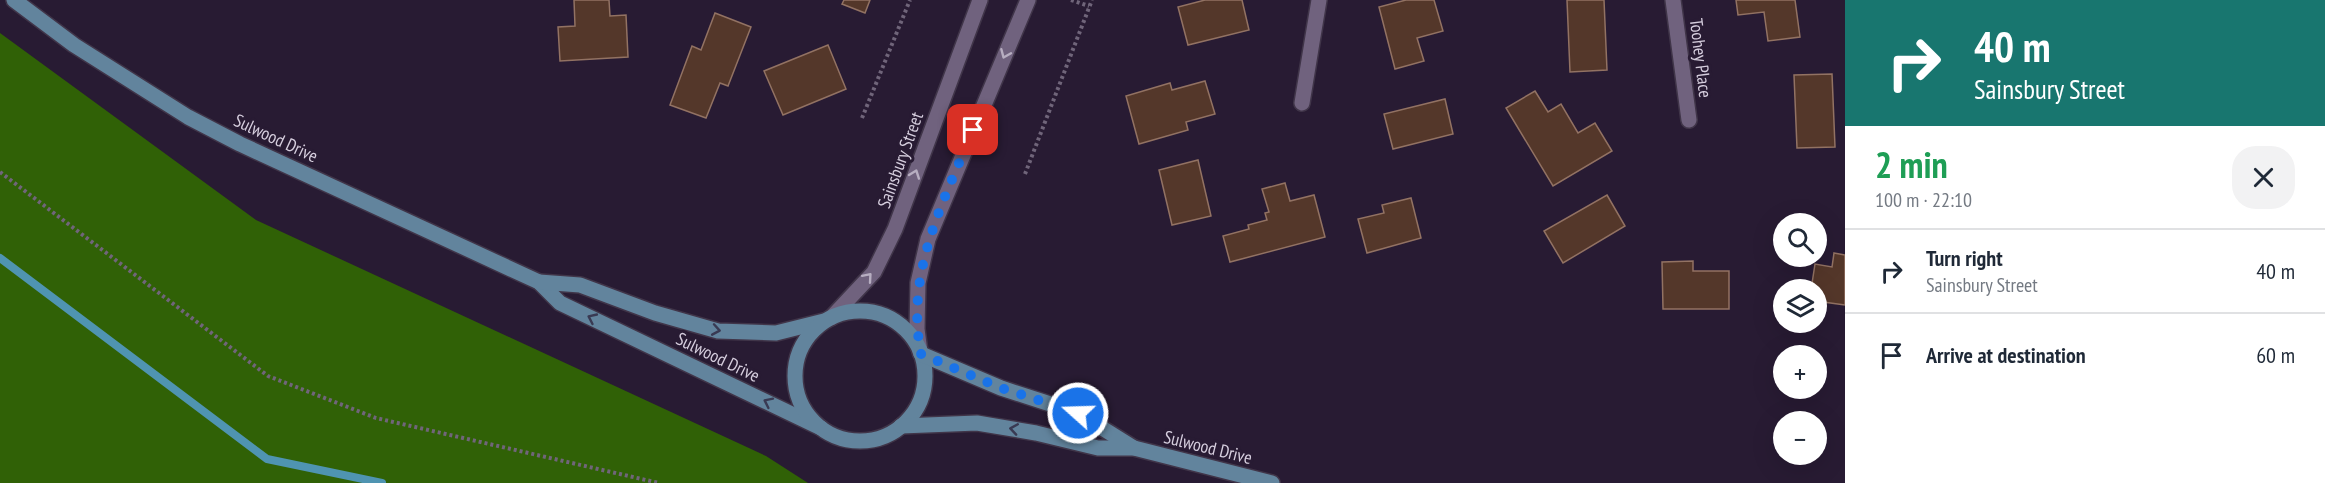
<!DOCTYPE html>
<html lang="en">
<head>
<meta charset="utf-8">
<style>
  body { margin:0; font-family:"PT Sans Narrow",sans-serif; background:#f2f2f3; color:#1f2937; height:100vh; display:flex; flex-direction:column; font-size:22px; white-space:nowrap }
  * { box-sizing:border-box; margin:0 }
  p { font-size:20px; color:#747a83 }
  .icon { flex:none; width:33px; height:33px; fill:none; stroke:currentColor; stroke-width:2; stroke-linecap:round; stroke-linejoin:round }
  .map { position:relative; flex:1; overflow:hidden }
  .side { display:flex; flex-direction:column; background:#fff; width:480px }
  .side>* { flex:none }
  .top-card { background:#18766f; color:#fff; overflow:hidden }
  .controls { position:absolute; left:1773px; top:213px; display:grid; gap:12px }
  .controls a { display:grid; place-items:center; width:54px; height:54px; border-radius:50%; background:#fff; box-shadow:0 6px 24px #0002; font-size:30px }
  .pin { position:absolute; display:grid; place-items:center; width:51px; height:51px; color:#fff; margin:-26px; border-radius:12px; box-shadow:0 3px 9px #0006 }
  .me { position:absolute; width:66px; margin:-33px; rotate:290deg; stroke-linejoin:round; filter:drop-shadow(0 0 4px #0008) }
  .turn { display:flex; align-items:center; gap:21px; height:126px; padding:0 30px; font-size:27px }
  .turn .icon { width:78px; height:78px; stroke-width:2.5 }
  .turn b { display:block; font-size:42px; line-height:51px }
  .round { display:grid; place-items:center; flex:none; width:63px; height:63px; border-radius:24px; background:#f2f2f3 }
  .head { display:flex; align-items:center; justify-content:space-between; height:102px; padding:0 30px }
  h1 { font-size:36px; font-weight:600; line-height:45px; color:#1e9e55 }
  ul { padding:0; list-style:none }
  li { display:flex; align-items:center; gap:18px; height:84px; padding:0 30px; border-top:2px solid #e0e1e3 }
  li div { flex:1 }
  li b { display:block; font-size:22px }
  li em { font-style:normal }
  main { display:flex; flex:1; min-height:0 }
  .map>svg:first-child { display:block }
  .forest { fill:#306106 }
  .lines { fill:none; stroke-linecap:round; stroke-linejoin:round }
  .stream { stroke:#4f94b1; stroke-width:8 }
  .building { fill:#54372a; stroke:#927263; stroke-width:1.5 }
  .minor-casing { stroke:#403549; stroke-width:18 }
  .tertiary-casing { stroke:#403549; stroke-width:18 }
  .secondary-casing { stroke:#403549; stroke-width:18 }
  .path { stroke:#70657a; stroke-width:4; stroke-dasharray:3 3; stroke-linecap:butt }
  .minor { stroke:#70627e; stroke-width:15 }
  .tertiary { stroke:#70627e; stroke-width:15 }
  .secondary { stroke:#62849d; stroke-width:15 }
  .oneway { stroke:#b7aec1 }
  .oneway2 { stroke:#393a53 }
  .route { stroke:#1a73e8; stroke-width:10; stroke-dasharray:0 18 }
  .labels { text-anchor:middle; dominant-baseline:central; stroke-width:6; stroke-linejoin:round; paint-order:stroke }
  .street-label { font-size:18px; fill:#d6cede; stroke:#281b33 }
</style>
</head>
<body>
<main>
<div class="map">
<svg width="1845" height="483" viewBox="0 0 1845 483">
  <rect width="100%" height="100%" fill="#281b33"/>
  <polygon class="forest" points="0,33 256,220 766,456 808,483 0,483"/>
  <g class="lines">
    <polyline class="stream" points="0,258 267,459 382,483"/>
  </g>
  <g class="building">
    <polygon points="574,0 609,0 610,16 626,15 628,57 560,61 558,27 575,26"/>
    <polygon points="844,0 870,0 865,13 842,4"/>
    <polygon points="1205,0 1242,0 1249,30 1188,45 1178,7"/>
    <polygon points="1406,0 1434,0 1443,31 1417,38 1424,61 1395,69 1379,7"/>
    <polygon points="1567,0 1604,0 1607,70 1570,72"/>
    <polygon points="1736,0 1795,0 1800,37 1768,41 1764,12 1738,15"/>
    <polygon points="715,13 751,27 728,86 720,83 706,118 670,105 692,46 701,50"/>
    <polygon points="828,45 846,89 783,115 764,71"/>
    <polygon points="1832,74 1835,147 1797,148 1794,75"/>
    <polygon points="1205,81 1215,114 1186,122 1188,130 1139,144 1126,96 1170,83 1172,90"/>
    <polygon points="1535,91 1548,112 1561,104 1578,133 1595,123 1612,151 1553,186 1506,108"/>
    <polygon points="1445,99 1453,134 1393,149 1384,114"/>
    <polygon points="1198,160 1211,216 1172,225 1159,170"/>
    <polygon points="1285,183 1290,201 1314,195 1325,237 1230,262 1223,236 1249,229 1248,225 1267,220 1265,213 1269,212 1262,189"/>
    <polygon points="1607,195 1625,226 1563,263 1544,231"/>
    <polygon points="1411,198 1421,238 1367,253 1358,219 1384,213 1382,205"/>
    <polygon points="1834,253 1845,255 1845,305 1816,301 1816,290 1811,290 1815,264 1832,267"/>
    <polygon points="1693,261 1693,271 1729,271 1729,309 1663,309 1662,262"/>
  </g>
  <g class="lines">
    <g class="minor-casing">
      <g id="minor">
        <polyline points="1673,0 1689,120"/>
        <polyline points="1302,103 1319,0"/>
      </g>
    </g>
    <g class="tertiary-casing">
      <g id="tertiary">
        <polyline points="831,318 874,272 895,229 980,0"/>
        <polyline points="920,352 917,329 918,283 928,239 1028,0"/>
      </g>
    </g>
    <g class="secondary-casing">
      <g id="secondary">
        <polyline points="14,0 74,45 188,117 240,144 539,282 560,303 821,428"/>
        <polyline points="539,282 580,285 655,313 718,331 776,333 824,321"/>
        <circle cx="860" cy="376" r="65"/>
        <polyline points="921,354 1001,388 1078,413 1134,448"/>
        <polyline points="901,426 977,423 1036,433 1098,448 1134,448 1272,483"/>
      </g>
    </g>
    <g class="path">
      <polyline points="1071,0 1089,6"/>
      <polyline points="862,118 910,0"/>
      <polyline points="0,172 268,376 376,418 659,483"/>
      <polyline points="1025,174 1092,0"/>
    </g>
    <use href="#minor" class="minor"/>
    <use href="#tertiary" class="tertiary"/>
    <use href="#secondary" class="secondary"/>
  </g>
  <defs><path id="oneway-chevron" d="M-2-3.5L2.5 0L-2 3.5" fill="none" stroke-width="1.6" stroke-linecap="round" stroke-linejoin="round" transform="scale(1.5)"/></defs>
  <g class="oneway">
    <use href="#oneway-chevron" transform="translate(1005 54) rotate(113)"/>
    <use href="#oneway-chevron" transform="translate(915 174) rotate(-70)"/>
    <use href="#oneway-chevron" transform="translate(868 277) rotate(-49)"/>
  </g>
  <g class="oneway2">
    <use href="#oneway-chevron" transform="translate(592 318) rotate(-155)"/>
    <use href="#oneway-chevron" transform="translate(716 330) rotate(10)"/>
    <use href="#oneway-chevron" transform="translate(768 402) rotate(-154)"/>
    <use href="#oneway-chevron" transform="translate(1014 429) rotate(-171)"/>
  </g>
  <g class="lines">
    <path class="route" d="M973 130C943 203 905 273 921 354L1001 388 1078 413"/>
  </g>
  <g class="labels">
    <g class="street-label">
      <text transform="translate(1701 58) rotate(83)">Toohey Place</text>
      <text transform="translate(276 138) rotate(25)">Sulwood Drive</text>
      <text transform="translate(900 160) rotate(-70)">Sainsbury Street</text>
      <text transform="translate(718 357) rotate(26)">Sulwood Drive</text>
      <text transform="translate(1208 447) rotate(14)">Sulwood Drive</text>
    </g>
  </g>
</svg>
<div class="controls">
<a><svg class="icon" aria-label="search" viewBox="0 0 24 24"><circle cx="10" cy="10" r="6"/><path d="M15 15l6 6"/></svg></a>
<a><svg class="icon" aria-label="layers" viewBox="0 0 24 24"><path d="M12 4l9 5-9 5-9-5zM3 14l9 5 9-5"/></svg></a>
<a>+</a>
<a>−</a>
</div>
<div class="pin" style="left:973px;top:130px;background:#d93025"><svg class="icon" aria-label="arrive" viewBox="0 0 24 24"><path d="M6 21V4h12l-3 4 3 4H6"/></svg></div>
<svg class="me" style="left:1078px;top:413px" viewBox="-20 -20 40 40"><circle r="17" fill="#1a73e8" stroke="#fff" stroke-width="3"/><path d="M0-11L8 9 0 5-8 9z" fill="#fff"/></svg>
</div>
<section class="side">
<div class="top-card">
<div class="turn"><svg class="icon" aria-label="right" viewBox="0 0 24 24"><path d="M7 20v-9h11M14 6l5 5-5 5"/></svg><div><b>40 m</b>Sainsbury Street</div></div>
</div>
<div class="head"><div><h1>2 min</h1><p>100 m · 22:10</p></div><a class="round"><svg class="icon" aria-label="close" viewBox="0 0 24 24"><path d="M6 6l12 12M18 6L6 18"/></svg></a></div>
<ul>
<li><svg class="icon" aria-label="right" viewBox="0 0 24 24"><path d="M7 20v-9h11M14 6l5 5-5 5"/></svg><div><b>Turn right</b><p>Sainsbury Street</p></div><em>40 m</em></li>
<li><svg class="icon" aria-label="arrive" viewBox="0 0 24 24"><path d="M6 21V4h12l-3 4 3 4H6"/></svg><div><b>Arrive at destination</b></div><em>60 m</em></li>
</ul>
</section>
</main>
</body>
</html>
